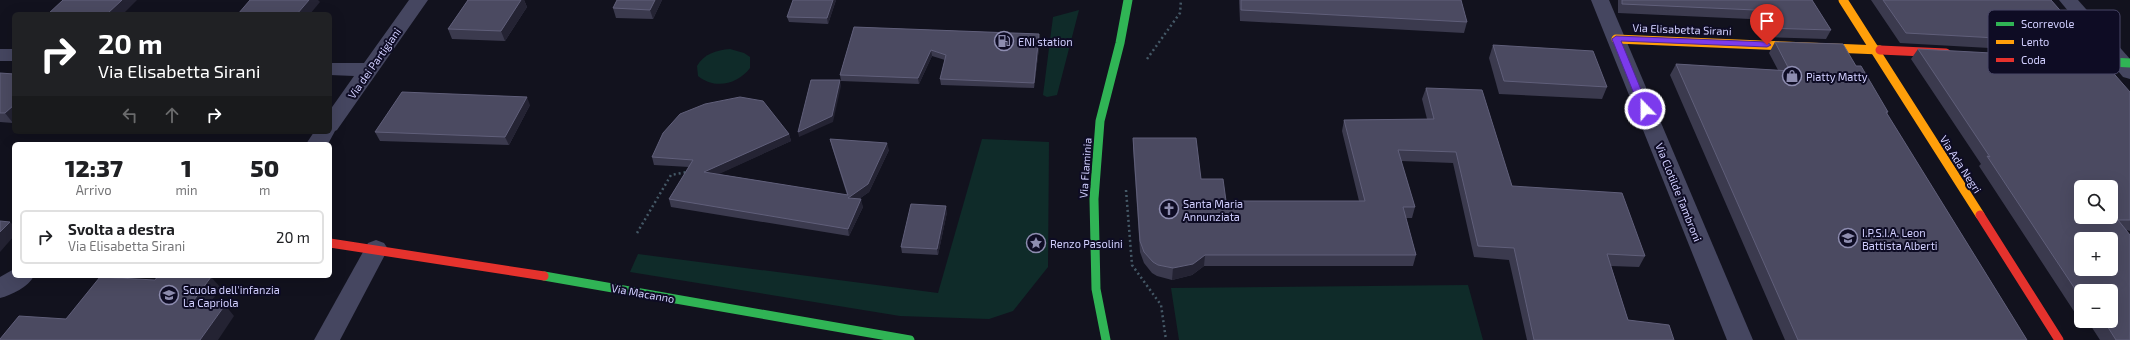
<!DOCTYPE html>
<html lang="it">
<head>
<meta charset="utf-8">
<style>
  body { margin:0; font-family:"Exo 2",sans-serif; background:#f2f2f2; color:#202124; height:100vh; display:flex; flex-direction:column; font-size:15px; white-space:nowrap }
  * { box-sizing:border-box; margin:0 }
  p { font-size:13px; color:#757577 }
  .icon { flex:none; width:22px; height:22px; fill:none; stroke:currentColor; stroke-width:2; stroke-linecap:round; stroke-linejoin:round }
  .map { position:relative; flex:1; overflow:hidden }
  .sheet { position:absolute; left:12px; top:142px; width:320px; height:136px; display:flex; flex-direction:column; background:#fff; border-radius:6px; box-shadow:0 4px 16px #0002 }
  .sheet>* { flex:none }
  .banner { position:absolute; left:12px; top:12px; width:320px; height:122px; border-radius:6px; box-shadow:0 4px 16px #0002; background:#202124; color:#fff; overflow:hidden }
  .buttons { position:absolute; left:2074px; top:180px; display:grid; gap:8px }
  .buttons a { display:grid; place-items:center; width:44px; height:44px; border-radius:6px; background:#fff; box-shadow:0 4px 16px #0002; font-size:20px }
  .pin { position:absolute; display:grid; place-items:center; width:34px; height:34px; color:#fff; margin:-41px -17px; border-radius:50% 50% 50% 0; rotate:-45deg; box-shadow:0 0 4px #0007 }
  .pin .icon { rotate:45deg }
  .me { position:absolute; width:44px; margin:-22px; rotate:338deg; stroke-linejoin:round; filter:drop-shadow(0 0 3px #0008) }
  .turn { display:flex; align-items:center; gap:14px; height:84px; padding:0 20px; font-size:18px }
  .turn .icon { width:52px; height:52px; stroke-width:2.5 }
  .turn b { display:block; font-size:28px; line-height:34px }
  .lanes { display:flex; align-items:center; height:38px; padding:0 20px; background:#0003; justify-content:center; gap:20px; direction:ltr }
  .lanes .off { opacity:.35 }
  .eta { display:flex; justify-content:space-evenly; align-items:center; height:68px; text-align:center }
  .eta b { font-size:24px; font-weight:800; line-height:28px }
  ul { padding:0; list-style:none }
  li { display:flex; align-items:center; gap:12px; height:54px; margin:0 8px 6px; padding:0 12px; border:2px solid #e0e0e0; border-radius:6px }
  li div { flex:1 }
  li b { display:block; font-size:15px }
  li em { font-style:normal }
  .map>svg:first-child { display:block }
  .green { fill:#0f2b29 }
  .lines { fill:none; stroke-linecap:round; stroke-linejoin:round }
  .path { stroke:#455967; stroke-width:2.5; stroke-dasharray:2 3; stroke-linecap:butt }
  .street { fill:#454660; fill-rule:evenodd }
  .fast { stroke:#30b455; stroke-width:9 }
  .slow { stroke:#ff9f0a; stroke-width:9 }
  .jam { stroke:#e5322d; stroke-width:9 }
  .wall { fill:#3b3a4e; fill-rule:evenodd }
  .shaded-wall { fill:#242333 }
  .building { fill:#4b4a61; stroke:#605f7a; fill-rule:evenodd }
  .route { fill:#7c3aed; stroke:#51269a }
  .labels { text-anchor:middle; dominant-baseline:central; stroke-width:4; stroke-linejoin:round; paint-order:stroke }
  .street-label { font-size:11px; fill:#d1cfff; stroke:#0e0c24 }
  .poi-label { font-size:11px; fill:#d1cfff; stroke:#0e0c24; text-anchor:start }
  .key { fill:#0e0c24; stroke:#484666; stroke-width:1 }
  .key-label { font-size:11px; fill:#d1cfff }
</style>
</head>
<body>
<div class="map">
<svg width="2130" height="340" viewBox="0 0 2130 340">
  <rect width="100%" height="100%" fill="#12121e"/>
  <g class="green">
    <polygon points="1079,10 1057,95 1047,97 1043,95 1053,17"/>
    <path d="M730 49 744 53 750 57V68C738 84 715 90 698 76L697 66C704 54 716 50 730 49Z"/>
    <polygon points="982,139 1049,142 1048,267 1013,311 989,319 900,316 630,272 638,254 938,293"/>
    <polygon points="1468,285 1483,340 1179,340 1171,288"/>
  </g>
  <g class="lines">
    <g class="path">
      <polyline points="1147,59 1180,13 1181,0"/>
      <polyline points="1126,190 1132,265 1161,305 1166,340"/>
      <polyline points="637,233 671,175 687,172"/>
    </g>
    <g class="street">
      <polygon points="409,0 428,0 337,130 335,131 328,144 306,144 314,132 330,132 330,110 354,76 330,75 330,63 364,63"/>
      <polygon points="1591,0 1609,0 1753,340 1727,340"/>
      <polygon points="2059,0 2078,0 2130,59 2130,79 2123,77"/>
      <rect x="0" y="49" width="14" height="12"/>
      <polygon points="376,240 384,243 388,249 340,340 314,340 368,243"/>
      <path d="M14 269V276H34C28 287 12 295 0 298V277Z"/>
    </g>
    <g class="fast">
      <polyline points="2074,60 2130,63"/>
      <polyline points="544,276 910,340"/>
      <polyline points="1106,340 1096,289 1094,199 1100,121 1120,43 1128,0"/>
    </g>
    <g class="slow">
      <polyline points="1843,0 1980,215"/>
      <polyline points="1616,39 1880,50"/>
    </g>
    <g class="jam">
      <polyline points="1880,50 1946,53"/>
      <polyline points="1980,215 2059,340"/>
      <polyline points="330,243 544,276"/>
    </g>
  </g>
  <g class="wall">
    <polygon points="468,0 524,0 527,7 505,41 452,39 448,29"/>
    <polygon points="617,0 662,0 653,19 616,18 613,8"/>
    <polygon points="836,0 828,24 789,22 787,17"/>
    <polygon points="1239,0 1461,0 1467,22 1464,33 1240,21"/>
    <polygon points="1618,0 1812,0 1831,30 1826,39 1760,37 1750,19 1618,13"/>
    <polygon points="1871,0 2051,0 2073,25 2072,26 2087,43 2080,53 1900,43"/>
    <polygon points="854,27 1039,34 1040,40 1034,88 941,85 940,79 945,60 932,56 919,84 841,81 840,75"/>
    <polygon points="1775,42 1856,66 1888,112 1887,114 2027,340 1785,340 1670,75 1676,64 1778,70 1769,53"/>
    <polygon points="1493,45 1607,87 1602,99 1499,94 1489,58"/>
    <path d="M1918 49 2130 92V231L2126 230 2130 340H2100L2089 323 2081 322 1979 166 1981 164 1911 59ZM2081 291 2111 321H2081Z"/>
    <polygon points="0,73 14,74 14,122 13,123 0,122"/>
    <polygon points="1426,88 1512,186 1645,256 1639,267 1611,266 1628,320 1674,340 1527,340 1509,260 1474,257 1453,163 1401,161 1415,207 1412,218 1406,218 1416,255 1413,266 1204,266 1192,275 1172,280 1157,276 1152,273 1144,263 1140,252 1133,149 1133,138 1201,179 1226,201 1359,201 1342,131 1344,120 1427,119 1422,99"/>
    <polygon points="530,105 509,145 380,141 375,132"/>
    <polygon points="789,134 791,141 718,174 847,195 832,147 830,139 889,150 869,192 859,199 863,207 849,236 671,207 669,199 689,167 654,165 652,157"/>
    <polygon points="947,212 938,255 902,253 901,247"/>
  </g>
  <g class="shaded-wall">
    <polygon points="122,0 137,0 123,14 107,14"/>
    <polygon points="309,0 318,0 320,2 310,14 297,14"/>
    <polygon points="521,0 524,0 527,7 505,41 501,31"/>
    <polygon points="655,0 662,0 653,19 650,10"/>
    <polygon points="833,0 836,0 828,24 827,18"/>
    <polygon points="1039,34 1040,40 1034,88 1034,83"/>
    <polygon points="931,50 932,56 919,84 918,78"/>
    <polygon points="840,80 841,86 833,122 799,137 798,132"/>
    <polygon points="527,97 530,105 509,145 505,137"/>
    <polygon points="14,105 14,122 13,123 5,113"/>
    <polygon points="789,134 791,141 706,180 704,172"/>
    <polygon points="887,143 889,150 869,192 849,206 848,198"/>
    <polygon points="861,199 863,207 849,236 848,229"/>
    <polygon points="946,206 947,212 938,255 937,249"/>
    <polygon points="10,222 14,226 14,236 0,252 0,232"/>
    <polygon points="1205,255 1204,266 1192,275 1172,280 1173,268"/>
    <polygon points="211,277 221,288 201,315 191,304"/>
    <polygon points="225,305 234,316 218,340 200,340"/>
  </g>
  <g class="building">
    <polygon points="63,0 122,0 107,14 48,14"/>
    <polygon points="250,0 309,0 297,14 238,14"/>
    <polygon points="468,0 521,0 501,31 448,29"/>
    <polygon points="617,0 655,0 650,10 613,8"/>
    <polygon points="793,0 833,0 827,18 787,17"/>
    <polygon points="1241,0 1461,0 1467,22 1241,10"/>
    <polygon points="1622,0 1812,0 1831,30 1765,28 1755,10 1622,4"/>
    <polygon points="1883,0 2051,0 2073,25 2072,25 2087,43 1906,33"/>
    <polygon points="854,27 1039,34 1034,83 940,79 946,55 931,50 918,78 840,75"/>
    <polygon points="1775,42 1843,44 1856,66 1861,66 1888,112 1886,112 2027,340 1798,340 1676,64 1790,71"/>
    <polygon points="1493,45 1593,51 1607,87 1504,81"/>
    <path d="M1918 49 2101 59 2130 92V220H2118L2130 235V340H2116L2104 321H2111V291H2081V298L1987 156 1990 157ZM2081 187H2111V217H2081ZM2081 239H2111V269H2081Z"/>
    <polygon points="0,73 14,74 14,105 5,113 0,113"/>
    <polygon points="811,80 840,80 832,116 798,132"/>
    <polygon points="1426,88 1482,90 1512,186 1622,193 1645,256 1607,254 1628,320 1669,325 1674,340 1534,340 1514,248 1478,246 1456,152 1398,150 1415,207 1403,207 1416,255 1205,255 1193,264 1173,268 1158,265 1153,262 1144,252 1140,241 1133,138 1196,138 1201,179 1223,179 1226,201 1365,201 1344,120 1434,119"/>
    <polygon points="402,92 527,97 505,137 375,132"/>
    <polygon points="740,97 763,101 789,134 704,172 848,195 830,139 887,143 868,184 848,198 861,199 848,229 669,199 693,160 652,157 663,133 680,114 705,104"/>
    <polygon points="911,204 946,206 937,249 901,247"/>
    <polygon points="0,221 10,222 0,232"/>
    <polygon points="158,276 211,277 191,304 225,305 200,340 0,340 0,339 19,316 66,319 100,277 155,280"/>
  </g>
  <polygon class="route" points="1616,36 1767,42 1771,45 1767,47 1621,41 1649,109 1645,112 1640,109 1612,39"/>
  <defs>
    <g id="fuel-ring" transform="scale(1)"><circle r="9.5" fill="#0e0c24" stroke="#8e8db0" stroke-width="1.5"/><path d="M-5.5-6h7V0h2V4h1.3V-2.5L3-4.5l.8-.8L6-3V5H2.5V1h-1V6h-7ZM-4.2-4.7v3.2H.2V-4.7Z" fill="#8e8db0"/></g>
    <g id="shop-ring" transform="scale(1)"><circle r="9.5" fill="#0e0c24" stroke="#8e8db0" stroke-width="1.5"/><path d="M-5-2.5h2.3a2.7 3.5 0 0 1 5.4 0H5L5.5 6h-11ZM-1.5-2.5h3a1.5 2.3 0 0 0-3 0Z" fill="#8e8db0"/></g>
    <g id="church-ring" transform="scale(1)"><circle r="9.5" fill="#0e0c24" stroke="#8e8db0" stroke-width="1.5"/><path d="M-1.2-6h2.4v3.5h3.3v2.4h-3.3V6h-2.4V-.1h-3.3v-2.4h3.3Z" fill="#8e8db0"/></g>
    <g id="school-ring" transform="scale(1)"><circle r="9.5" fill="#0e0c24" stroke="#8e8db0" stroke-width="1.5"/><path d="M0-5L7-2L0 1L-7-2ZM-4 1L0 2.5L4 1V4Q0 6-4 4Z" fill="#8e8db0"/></g>
    <g id="sight-ring" transform="scale(1)"><circle r="9.5" fill="#0e0c24" stroke="#8e8db0" stroke-width="1.5"/><path d="M0-6L1.8-2.2L6-1.7L2.9 1.2L3.7 5.4L0 3.3L-3.7 5.4L-2.9 1.2L-6-1.7L-1.8-2.2Z" fill="#8e8db0"/></g>
  </defs>
  <g fill-rule="evenodd">
    <use href="#fuel-ring" x="1004" y="41"/>
    <use href="#shop-ring" x="1792" y="76"/>
    <use href="#church-ring" x="1169" y="209"/>
    <use href="#school-ring" x="1848" y="238"/>
    <use href="#sight-ring" x="1036" y="243"/>
    <use href="#school-ring" x="169" y="295"/>
  </g>
  <g class="labels">
    <g class="street-label">
      <text transform="translate(1682 29) rotate(2)">Via Elisabetta Sirani</text>
      <text transform="translate(374 63) rotate(-55)">Via dei Partigiani</text>
      <text transform="translate(1961 164) rotate(57)">Via Ada Negri</text>
      <text transform="translate(1085 168) rotate(-86)">Via Flaminia</text>
      <text transform="translate(1679 192) rotate(68)">Via Clotilde Tambroni</text>
      <text transform="translate(643 293) rotate(10)">Via Macanno</text>
    </g>
    <g class="poi-label">
      <text x="1018" y="41">ENI station</text>
      <text x="1806" y="76">Piatty Matty</text>
      <text x="1183" y="203">Santa Maria<tspan x="1183" dy="13">Annunziata</tspan></text>
      <text x="1862" y="232">I.P.S.I.A. Leon<tspan x="1862" dy="13">Battista Alberti</tspan></text>
      <text x="1050" y="243">Renzo Pasolini</text>
      <text x="183" y="289">Scuola dell'infanzia<tspan x="183" dy="13">La Capriola</tspan></text>
    </g>
  </g>
  <rect x="1988" y="10" width="132" height="64" rx="6" class="key"/>
  <rect x="1996" y="22" width="18" height="4" fill="#30b455"/>
  <rect x="1996" y="40" width="18" height="4" fill="#ff9f0a"/>
  <rect x="1996" y="58" width="18" height="4" fill="#e5322d"/>
  <g class="key-label">
    <text x="2021" y="28">Scorrevole</text>
    <text x="2021" y="46">Lento</text>
    <text x="2021" y="64">Coda</text>
  </g>
</svg>
<div class="buttons">
<a><svg class="icon" aria-label="search" viewBox="0 0 24 24"><circle cx="10" cy="10" r="6"/><path d="M15 15l6 6"/></svg></a>
<a>+</a>
<a>−</a>
</div>
<div class="pin" style="left:1767px;top:45px;background:#d93025"><svg class="icon" aria-label="arrive" viewBox="0 0 24 24"><path d="M6 21V4h12l-3 4 3 4H6"/></svg></div>
<svg class="me" style="left:1645px;top:109px" viewBox="-20 -20 40 40"><circle r="17" fill="#7c3aed" stroke="#fff" stroke-width="3"/><path d="M0-11L8 9 0 5-8 9z" fill="#fff"/></svg>
<div class="banner">
<div class="turn"><svg class="icon" aria-label="right" viewBox="0 0 24 24"><path d="M7 20v-9h11M14 6l5 5-5 5"/></svg><div><b>20 m</b>Via Elisabetta Sirani</div></div>
<div class="lanes"><svg class="icon off" aria-label="left" viewBox="0 0 24 24"><path d="M17 20v-9H6M10 6l-5 5 5 5"/></svg><svg class="icon off" aria-label="ahead" viewBox="0 0 24 24"><path d="M12 20V5M6 11l6-6 6 6"/></svg><svg class="icon" aria-label="right" viewBox="0 0 24 24"><path d="M7 20v-9h11M14 6l5 5-5 5"/></svg></div>
</div>
<section class="sheet">
<div class="eta">
<div><b>12:37</b><p>Arrivo</p></div>
<div><b>1</b><p>min</p></div>
<div><b>50</b><p>m</p></div>
</div>
<ul>
<li><svg class="icon" aria-label="right" viewBox="0 0 24 24"><path d="M7 20v-9h11M14 6l5 5-5 5"/></svg><div><b>Svolta a destra</b><p>Via Elisabetta Sirani</p></div><em>20 m</em></li>
</ul>
</section>
</div>
</body>
</html>
